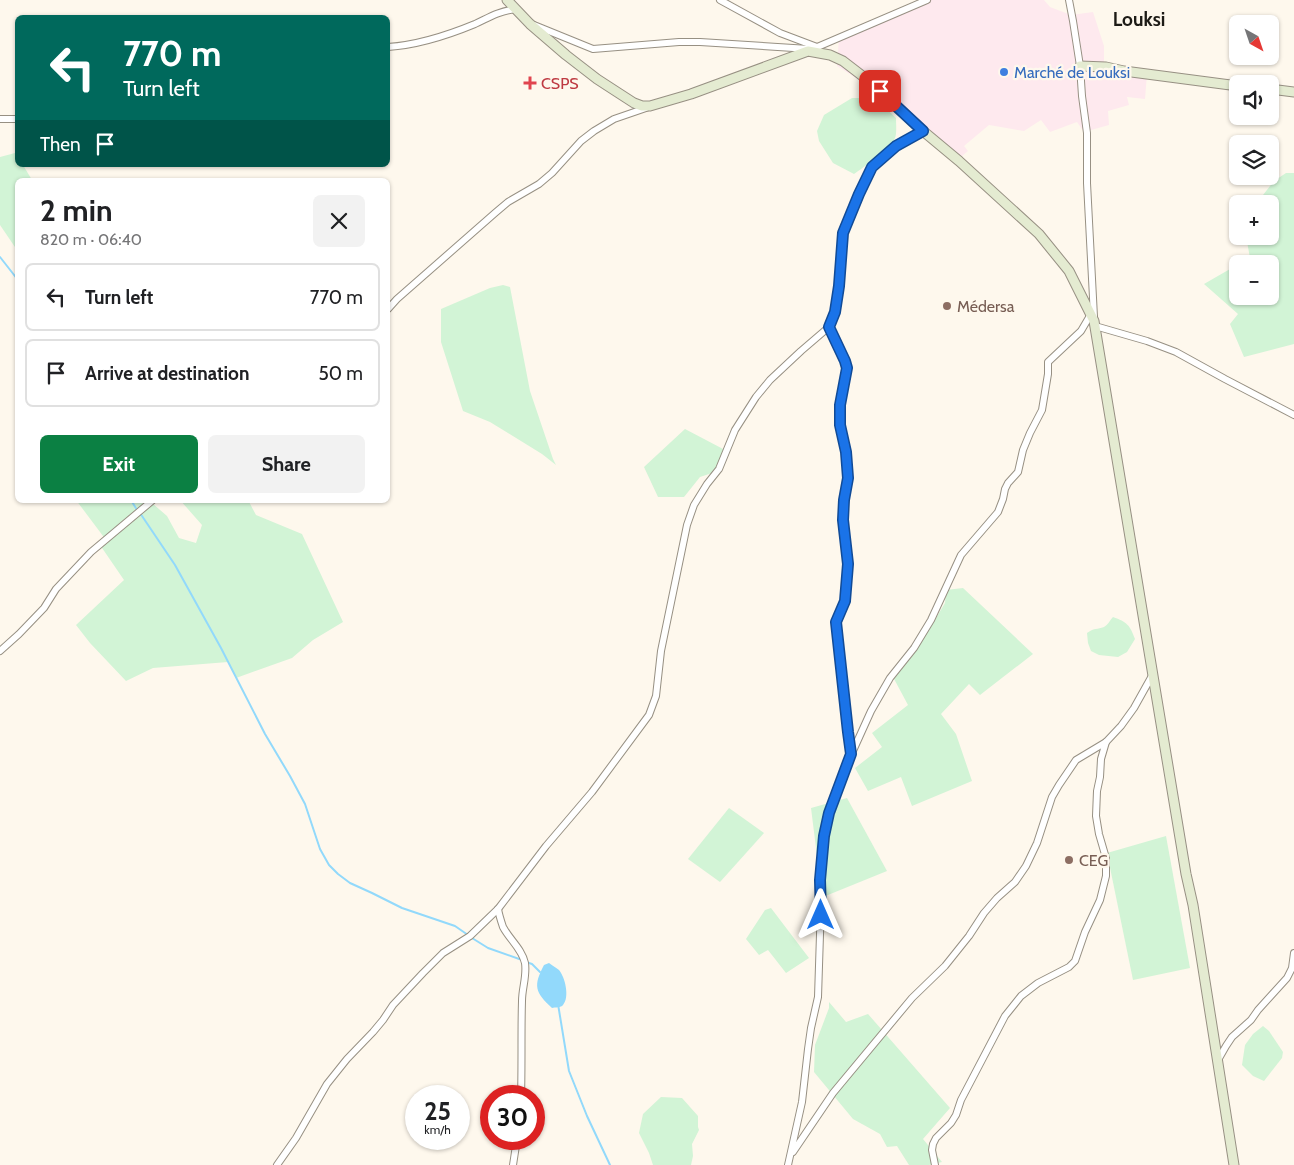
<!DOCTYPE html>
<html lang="en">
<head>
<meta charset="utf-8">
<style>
  body { margin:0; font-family:Cabin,sans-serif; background:#f2f2f2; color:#202124; height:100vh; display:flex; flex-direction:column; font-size:19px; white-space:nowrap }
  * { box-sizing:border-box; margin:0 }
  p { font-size:16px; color:#757577 }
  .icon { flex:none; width:28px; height:28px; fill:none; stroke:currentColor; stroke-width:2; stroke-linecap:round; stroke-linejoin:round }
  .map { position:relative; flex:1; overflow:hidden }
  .details { position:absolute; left:15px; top:178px; width:375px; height:325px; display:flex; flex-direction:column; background:#fff; border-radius:8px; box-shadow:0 1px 4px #0004 }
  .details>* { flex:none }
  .guide { position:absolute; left:15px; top:15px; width:375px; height:152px; border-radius:8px; box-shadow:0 1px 4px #0004; background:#00695c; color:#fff; overflow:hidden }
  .needle { width:32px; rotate:140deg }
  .fabs { position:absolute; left:1229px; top:15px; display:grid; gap:10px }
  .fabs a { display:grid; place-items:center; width:50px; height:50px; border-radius:8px; background:#fff; box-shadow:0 1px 4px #0004; font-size:25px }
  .speed { position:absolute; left:405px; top:1085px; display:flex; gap:10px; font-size:25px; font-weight:700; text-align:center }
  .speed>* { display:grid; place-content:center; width:65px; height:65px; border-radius:50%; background:#fff; box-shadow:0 1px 4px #0004; line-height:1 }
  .speed small { font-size:12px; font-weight:400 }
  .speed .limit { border:8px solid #d22; background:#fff; color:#111 }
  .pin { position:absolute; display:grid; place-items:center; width:42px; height:42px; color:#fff; margin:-21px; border-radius:10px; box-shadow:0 2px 8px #0006 }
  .me { position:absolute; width:55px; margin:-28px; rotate:0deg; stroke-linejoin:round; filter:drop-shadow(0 0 4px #0008) }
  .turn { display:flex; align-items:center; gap:18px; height:105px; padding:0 25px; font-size:22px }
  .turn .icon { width:65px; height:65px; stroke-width:2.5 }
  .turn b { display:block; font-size:35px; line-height:42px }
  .then { display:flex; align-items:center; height:48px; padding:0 25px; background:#0003; gap:10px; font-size:19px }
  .round { display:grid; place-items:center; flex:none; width:52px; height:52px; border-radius:8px; background:#f2f2f2 }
  .summary { display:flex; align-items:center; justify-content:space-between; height:85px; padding:0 25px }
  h1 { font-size:30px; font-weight:700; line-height:38px }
  .button { display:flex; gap:10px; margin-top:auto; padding:10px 25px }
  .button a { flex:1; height:58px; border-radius:8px; background:#0b8043; color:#fff; font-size:20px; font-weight:700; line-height:58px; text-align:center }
  .button a+a { background:#f2f2f2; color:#202124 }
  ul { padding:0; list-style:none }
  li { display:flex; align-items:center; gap:15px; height:68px; margin:0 10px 8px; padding:0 15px; border:2px solid #e0e0e0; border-radius:8px }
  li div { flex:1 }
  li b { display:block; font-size:19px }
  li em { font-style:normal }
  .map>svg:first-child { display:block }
  .commercial { fill:#fee9ee }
  .green { fill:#d2f4d6 }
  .water { fill:#92d9fb }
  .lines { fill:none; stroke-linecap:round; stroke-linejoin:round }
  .stream { stroke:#92d9fb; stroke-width:2 }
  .street-casing { stroke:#979083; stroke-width:8 }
  .secondary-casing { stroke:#979083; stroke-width:11 }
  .street { stroke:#fff; stroke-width:6 }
  .secondary { stroke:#e4ebd1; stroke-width:9 }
  .route-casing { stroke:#114b97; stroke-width:12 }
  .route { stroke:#1a73e8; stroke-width:9 }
  .shop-dot { fill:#3f7fe0; stroke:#fef8ed; stroke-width:2 }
  .health-dot { fill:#e0444e; stroke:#fef8ed; stroke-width:2 }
  .education-dot { fill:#8d6e63; stroke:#fef8ed; stroke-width:2 }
  .labels { text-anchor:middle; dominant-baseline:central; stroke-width:4.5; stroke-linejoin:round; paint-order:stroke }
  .shop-label { font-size:16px; fill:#366cbe; stroke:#fef8ed; text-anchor:start }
  .health-label { font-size:16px; fill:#be3a42; stroke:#fef8ed; text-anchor:start }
  .education-label { font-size:16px; fill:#785e54; stroke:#fef8ed; text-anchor:start }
  .quarter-label { font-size:19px; font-weight:bold; fill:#1d1b16; stroke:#fef8ed }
</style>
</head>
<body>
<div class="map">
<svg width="1294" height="1165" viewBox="0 0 1294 1165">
  <rect width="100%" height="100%" fill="#fef8ed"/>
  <polygon class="commercial" points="931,0 1044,0 1050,7 1071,15 1093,12 1104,46 1104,68 1147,74 1145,99 1127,97 1129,105 1108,111 1109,125 1084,132 1077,122 1050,132 1041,120 1024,131 989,125 964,146 968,151 955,162 947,154 864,83 837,66 839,38"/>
  <g class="green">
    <path d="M852 98H875L896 118C896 123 897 134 895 138 892 147 863 168 854 174L833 163 819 141 817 131 824 115Z"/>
    <polygon points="15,153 17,157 18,165 23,165 32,180 18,180 17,250 0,225 0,157"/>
    <polygon points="1286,173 1294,173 1294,344 1244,357 1230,324 1238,314 1204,284 1237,265 1238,296 1270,296 1270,264 1240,264 1250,258 1246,236 1270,236 1270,204 1256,204 1274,181"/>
    <polygon points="503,285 510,287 530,391 553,459 556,465 542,454 490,422 463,411 441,342 441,309 490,288"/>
    <polygon points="685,429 725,450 718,466 712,473 700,477 684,497 658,497 644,467"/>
    <polygon points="76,500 155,500 152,503 167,516 179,538 196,543 202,525 180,500 248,500 256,515 302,534 343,622 313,640 292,658 236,678 228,662 153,668 126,681 90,643 76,625 124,580 100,545 106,540"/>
    <polygon points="963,588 1033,654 980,695 969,684 941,714 956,734 972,781 912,806 901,777 868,791 855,768 882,747 872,733 908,705 893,677 917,637 936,618 945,603 946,590"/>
    <path d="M1113 617C1127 622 1130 625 1135 639L1127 652 1118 657 1099 655 1091 651 1088 643 1087 633C1095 627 1097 630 1104 627 1108 625 1110 620 1113 617Z"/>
    <polygon points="847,798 887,871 823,897 820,880 811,808"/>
    <polygon points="729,808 764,833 720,882 688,859"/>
    <polygon points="1166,836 1190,968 1133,980 1107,853"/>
    <polygon points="771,908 809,958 786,973 768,950 759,955 746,939 765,910"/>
    <polygon points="829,1002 846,1022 868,1014 950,1108 923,1139 942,1162 929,1165 909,1165 897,1146 887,1147 880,1134 853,1119 814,1072 815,1045 829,1008"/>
    <polygon points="1263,1026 1269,1031 1283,1052 1282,1058 1264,1081 1253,1076 1242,1065 1245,1045 1253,1034"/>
    <polygon points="661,1097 682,1098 698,1116 698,1127 699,1130 692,1144 693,1156 691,1165 653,1165 649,1153 639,1133 643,1114"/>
  </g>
  <path class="water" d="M549 963C552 965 556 968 559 970 565 977 570 997 563 1005 561 1008 555 1007 552 1008 535 992 533 986 544 965Z"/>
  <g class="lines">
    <g class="stream">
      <polyline points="0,257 18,280"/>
      <polyline points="131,500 137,510"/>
      <polyline points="140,513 175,565 221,648 265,734 290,776 305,804 320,849 329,865 338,874 350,883 372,893 402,908 455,926 468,935"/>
      <polyline points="472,938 488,948 522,960"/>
      <polyline points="526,962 532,964 540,972"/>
      <polyline points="558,1004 569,1071 587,1116 610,1165"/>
    </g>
    <g class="street-casing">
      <g id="street">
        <polyline points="720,0 780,33 817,47"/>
        <polyline points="1069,0 1073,21 1080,66 1082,96 1087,133 1087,183 1094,317"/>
        <polyline points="534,25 593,49 679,42 700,42 809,49"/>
        <path d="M388 47C418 45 446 36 475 24 490 17 497 12 515 9"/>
        <polyline points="808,51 927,0"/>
        <polyline points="0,119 18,119"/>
        <polyline points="388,309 397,299 495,213 508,202 539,184 552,173 581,141 594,131 614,119 646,108"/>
        <polyline points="1095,326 1147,341 1176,352 1225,379 1294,415"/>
        <polyline points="0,651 19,634 44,608 56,589 91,552 153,500"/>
        <polyline points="852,753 871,711 890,678 914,648 931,620 961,555 998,512 1003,499 1005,489 1008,483 1018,472 1023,450 1030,433 1042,410 1048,374 1048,362 1081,331 1091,314"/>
        <path d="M498 909C499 915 501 921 503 927 510 940 522 949 525 963 527 976 522 988 522 1001 521 1033 522 1064 521 1096"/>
        <polyline points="1218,1060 1226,1046 1232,1037 1251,1020 1258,1010 1287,978 1292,968 1294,953"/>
        <polyline points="793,1152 833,1093 912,998 945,966 969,936 984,913 997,898 1015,882 1026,866 1037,843 1052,797 1059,785 1076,760 1106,742 1121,726 1134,708 1153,674"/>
        <polyline points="277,1165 296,1138 327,1084 347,1059 373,1032 383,1020 393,1005 423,973 443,953 470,936 498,909 546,846 592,792 649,715 656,696 661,651 687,525 694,505 707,484 719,469 735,430 756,397 770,380 801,351 829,327 835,312 839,286 843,233 859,193 872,167 896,146 923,131"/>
        <polyline points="513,1165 517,1139"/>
        <polyline points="788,1165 802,1102 808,1049 811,1028 818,997 821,903 820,880 824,836 829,813 851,754 848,732 836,622 845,601 848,564 843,520 844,500 848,478 846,452 840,425 840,405 847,368 845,361 829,327"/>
        <polyline points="935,1165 932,1150 933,1144 936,1138 951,1123 956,1115 961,1100 1005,1016 1021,996 1038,983 1069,967 1075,961 1085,932 1100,900 1106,876 1106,858 1099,834 1096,816 1097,791 1100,777 1101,759 1106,742"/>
      </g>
    </g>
    <g class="secondary-casing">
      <g id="secondary">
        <polyline points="507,0 530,24 566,55 597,79 617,92 634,103 642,106 650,106 691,94 808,51 830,55 843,61 869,81 923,131 959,161 1039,234 1069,271 1094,321 1186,874 1193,905 1234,1165"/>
        <polyline points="1080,66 1106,67 1124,71 1238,86"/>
        <polyline points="1270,89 1294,92"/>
      </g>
    </g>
    <use href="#street" class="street"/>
    <use href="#secondary" class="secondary"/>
  </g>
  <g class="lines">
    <g class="route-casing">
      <polyline id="route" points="821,915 820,880 824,836 829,813 851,754 848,732 836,622 845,601 848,564 843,520 844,500 848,478 846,452 840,425 840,405 847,368 845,361 829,327 835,312 839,286 843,233 859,194 872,167 896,146 923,131 880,91"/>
    </g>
    <use href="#route" class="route"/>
  </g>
  <circle class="shop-dot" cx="1004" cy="72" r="5"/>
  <path class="health-dot" d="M527.5 75.5h5v5h5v5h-5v5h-5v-5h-5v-5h5z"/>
  <g class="education-dot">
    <circle cx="947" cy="306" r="5"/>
    <circle cx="1069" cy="860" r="5"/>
  </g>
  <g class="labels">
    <g class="shop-label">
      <text x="1014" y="72">Marché de Louksi</text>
    </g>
    <g class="health-label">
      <text x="541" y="83">CSPS</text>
    </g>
    <g class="education-label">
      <text x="957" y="306">Médersa</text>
      <text x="1079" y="860">CEG</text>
    </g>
    <g class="quarter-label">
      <text x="1139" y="19">Louksi</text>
    </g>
  </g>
</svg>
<div class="fabs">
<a><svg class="needle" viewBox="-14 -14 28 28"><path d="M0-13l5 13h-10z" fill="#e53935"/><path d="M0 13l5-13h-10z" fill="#757577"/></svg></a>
<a><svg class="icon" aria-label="sound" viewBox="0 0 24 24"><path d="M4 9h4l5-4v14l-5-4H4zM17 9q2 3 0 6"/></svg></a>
<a><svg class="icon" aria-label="layers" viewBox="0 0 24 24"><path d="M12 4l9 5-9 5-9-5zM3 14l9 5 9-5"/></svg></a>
<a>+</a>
<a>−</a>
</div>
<div class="speed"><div>25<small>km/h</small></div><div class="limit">30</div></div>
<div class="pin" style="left:880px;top:91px;background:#d93025"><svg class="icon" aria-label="arrive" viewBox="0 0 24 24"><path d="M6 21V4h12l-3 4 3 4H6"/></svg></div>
<svg class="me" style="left:821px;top:915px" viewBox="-20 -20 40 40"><path d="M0-17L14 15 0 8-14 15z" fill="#1a73e8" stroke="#fff" stroke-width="4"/></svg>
<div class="guide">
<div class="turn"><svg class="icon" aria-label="left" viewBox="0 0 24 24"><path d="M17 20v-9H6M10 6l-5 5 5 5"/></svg><div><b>770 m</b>Turn left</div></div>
<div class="then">Then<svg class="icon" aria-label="arrive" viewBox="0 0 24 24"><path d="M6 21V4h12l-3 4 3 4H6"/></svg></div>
</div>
<section class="details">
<div class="summary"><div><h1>2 min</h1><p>820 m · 06:40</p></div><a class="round"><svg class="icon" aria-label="close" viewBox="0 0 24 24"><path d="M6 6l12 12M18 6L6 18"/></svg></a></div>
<ul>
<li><svg class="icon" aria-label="left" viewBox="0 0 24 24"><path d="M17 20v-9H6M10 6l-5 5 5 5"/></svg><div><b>Turn left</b></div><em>770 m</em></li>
<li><svg class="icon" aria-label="arrive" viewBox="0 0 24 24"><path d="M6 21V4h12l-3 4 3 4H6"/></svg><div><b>Arrive at destination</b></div><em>50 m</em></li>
</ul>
<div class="button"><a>Exit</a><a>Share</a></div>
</section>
</div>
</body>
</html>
